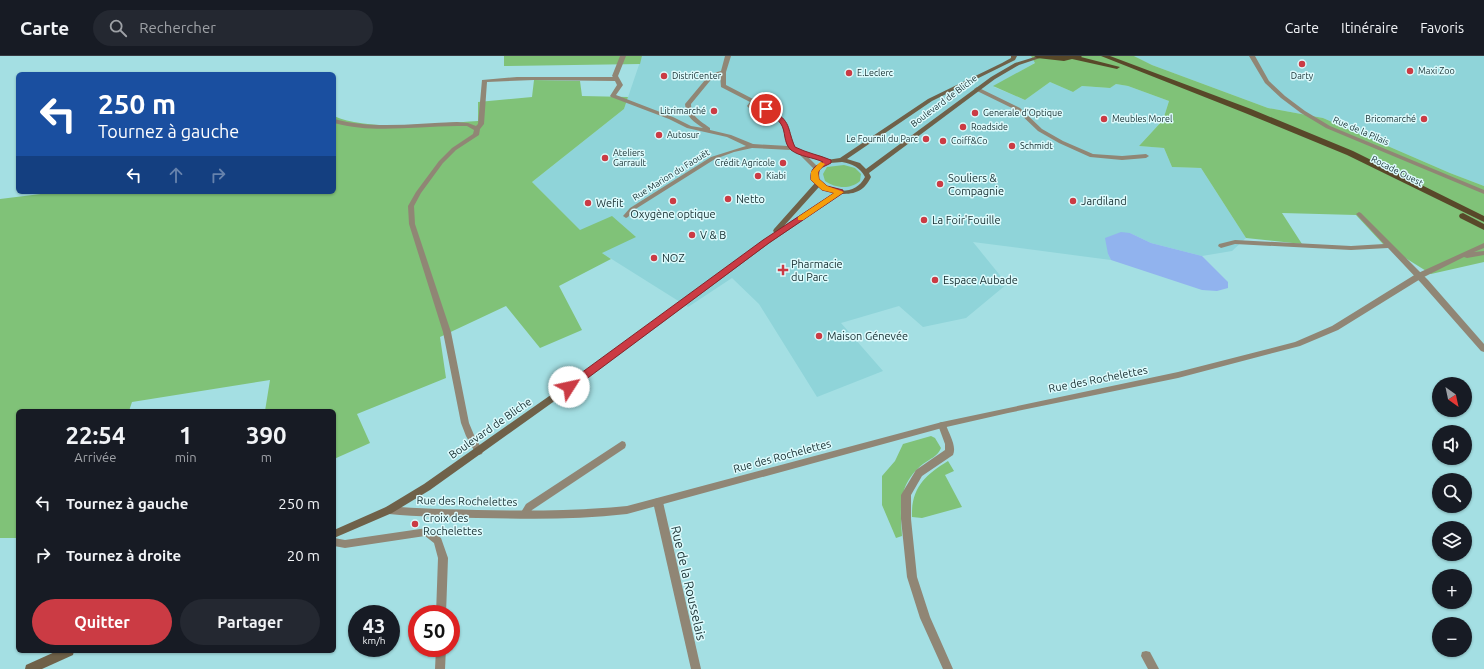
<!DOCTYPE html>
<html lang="fr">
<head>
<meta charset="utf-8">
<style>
  body { margin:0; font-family:Ubuntu,sans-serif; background:#242831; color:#f1f3f6; height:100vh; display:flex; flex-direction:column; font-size:15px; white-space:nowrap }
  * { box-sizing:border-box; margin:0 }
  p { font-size:13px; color:#9ea1a6 }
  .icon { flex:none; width:22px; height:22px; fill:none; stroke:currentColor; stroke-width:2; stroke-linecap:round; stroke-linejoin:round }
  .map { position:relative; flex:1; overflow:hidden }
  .panel { position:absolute; left:16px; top:353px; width:320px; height:244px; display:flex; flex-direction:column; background:#171b24; border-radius:6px; box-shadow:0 1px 3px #0004 }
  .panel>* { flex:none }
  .guide { position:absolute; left:16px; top:16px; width:320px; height:122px; border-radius:6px; box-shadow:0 1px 3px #0004; background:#1a4fa0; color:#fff; overflow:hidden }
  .needle { width:26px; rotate:147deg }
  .controls { position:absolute; left:1432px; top:321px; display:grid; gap:8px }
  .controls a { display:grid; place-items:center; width:40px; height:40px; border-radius:50%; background:#171b24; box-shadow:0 1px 3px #0004; font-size:20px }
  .speed { position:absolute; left:348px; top:549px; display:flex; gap:8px; font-size:20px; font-weight:700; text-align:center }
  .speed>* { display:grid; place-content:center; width:52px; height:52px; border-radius:50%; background:#171b24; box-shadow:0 1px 3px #0004; line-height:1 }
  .speed small { font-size:10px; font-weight:400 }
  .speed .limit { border:6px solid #d22; background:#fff; color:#111 }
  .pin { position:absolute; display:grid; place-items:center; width:34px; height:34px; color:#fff; margin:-17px; border:2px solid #fff; border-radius:50%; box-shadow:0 1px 4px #0007 }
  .me { position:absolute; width:44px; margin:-22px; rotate:55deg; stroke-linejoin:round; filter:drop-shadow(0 0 3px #0008) }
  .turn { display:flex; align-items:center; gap:14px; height:84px; padding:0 16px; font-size:18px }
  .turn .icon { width:52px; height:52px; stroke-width:2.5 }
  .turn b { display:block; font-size:28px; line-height:34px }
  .lanes { display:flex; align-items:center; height:38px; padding:0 16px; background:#0003; justify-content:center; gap:20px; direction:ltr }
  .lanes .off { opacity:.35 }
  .eta { display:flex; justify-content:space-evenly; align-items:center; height:68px; text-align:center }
  .eta b { font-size:24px; font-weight:600; line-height:28px }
  .primary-button { display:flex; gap:8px; margin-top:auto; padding:8px 16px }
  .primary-button a { flex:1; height:46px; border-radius:24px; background:#cb3b44; color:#fff; font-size:16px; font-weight:600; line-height:46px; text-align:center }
  .primary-button a+a { background:#242831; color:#f1f3f6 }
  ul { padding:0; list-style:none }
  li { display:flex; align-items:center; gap:12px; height:52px; padding:0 16px }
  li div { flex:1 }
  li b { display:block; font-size:15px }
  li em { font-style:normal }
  header { display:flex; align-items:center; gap:24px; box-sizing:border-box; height:56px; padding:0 20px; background:#171b24; border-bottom:1px solid #363941 }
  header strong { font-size:19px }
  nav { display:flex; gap:22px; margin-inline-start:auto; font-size:14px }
  .search { width:280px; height:36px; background:#242831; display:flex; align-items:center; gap:10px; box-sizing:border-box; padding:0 14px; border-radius:22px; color:#9ea1a6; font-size:15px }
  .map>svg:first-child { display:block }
  .built { fill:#8fd4d9 }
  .green { fill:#80c278 }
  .water { fill:#91b3ee }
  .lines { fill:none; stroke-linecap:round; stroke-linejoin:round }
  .minor { fill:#908675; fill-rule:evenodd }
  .tertiary { fill:#908675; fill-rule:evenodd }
  .secondary { fill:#6f6149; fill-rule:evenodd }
  .primary { fill:#584829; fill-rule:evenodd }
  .route { fill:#cb3b44; stroke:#84262c }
  .slow { fill:#f59e0b }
  .poi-dot { fill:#cb3b44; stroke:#ddfafc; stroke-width:1.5 }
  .labels { text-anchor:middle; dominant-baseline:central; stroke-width:3; stroke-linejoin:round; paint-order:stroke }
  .far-poi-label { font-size:9px; fill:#162e30; stroke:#ddfafc; text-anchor:start }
  .far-street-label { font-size:9px; fill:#162e30; stroke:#ddfafc }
  .poi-label { font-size:11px; fill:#162e30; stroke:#ddfafc; text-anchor:start }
  .street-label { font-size:11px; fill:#162e30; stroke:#ddfafc }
  .near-street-label { font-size:13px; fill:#162e30; stroke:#ddfafc }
</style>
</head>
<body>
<header>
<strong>Carte</strong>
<div class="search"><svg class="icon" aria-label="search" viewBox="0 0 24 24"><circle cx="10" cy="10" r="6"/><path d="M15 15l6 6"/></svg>Rechercher</div>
<nav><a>Carte</a><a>Itinéraire</a><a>Favoris</a></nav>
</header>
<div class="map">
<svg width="1484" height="613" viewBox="0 0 1484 613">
  <rect width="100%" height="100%" fill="#a4dfe3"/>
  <g class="built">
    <polygon points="642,0 1031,0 1036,6 994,31 1025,44 1050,26 1073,36 1082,30 1109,32 1116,28 1128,30 1169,45 1163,64 1139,90 1164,92 1172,111 1201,112 1246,182 1232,195 1202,200 1151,187 1130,177 1108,198 1111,204 973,186 1007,228 966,262 923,271 899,250 841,267 883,315 817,341 759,248 732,222 688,251 602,197 532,126 624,53"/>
    <polygon points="1134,0 1484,0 1484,130 1450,117 1323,62 1268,52 1152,9"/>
  </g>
  <g class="green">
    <polygon points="504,0 642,0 640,8 504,10"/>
    <polygon points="1031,0 1134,0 1152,9 1268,52 1323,62 1450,117 1484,130 1484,206 1431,218 1383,188 1356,159 1282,157 1302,188 1246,182 1201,112 1172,111 1164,92 1139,90 1163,64 1169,45 1128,30 1116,28 1110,32 1082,30 1073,36 1050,26 1025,44 993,30 1035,7"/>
    <path d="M534 24 580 25 582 40 628 41 624 53 532 126 580 174 612 160 636 181 602 197 611 203 559 230 582 274 540 292 506 250 440 281 446 322 357 358 370 387 334 403V355H265L270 324 132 346 129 355H18V482H0V143L57 136H334V60C368 76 439 67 478 65V46L532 41Z"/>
    <path d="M844 109 855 112 861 118 860 125C850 134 835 132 825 125L823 118 827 111Z"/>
    <path d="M931 380 935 382 941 392C938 400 930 403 923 408 898 428 900 451 902 480L896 482 882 449V420L895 405 903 388Z"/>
    <path d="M948 405 954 415 945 419 962 451 922 462 912 461C911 432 925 419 948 405Z"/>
  </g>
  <polygon class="water" points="1121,176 1130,177 1151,187 1202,200 1228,226 1228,232 1217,235 1202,234 1111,204 1108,198 1105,182"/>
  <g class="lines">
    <g class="minor">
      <path d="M620 0H626L618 20 623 29 616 39 673 61 691 70 703 72C694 66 686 61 685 48L710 18 721 15 725 0H731L726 16V29L755 44 767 46 770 51 769 52C790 65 788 70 795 91L804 96 821 100 832 105 829 107 808 101 819 112 816 114 814 113 800 99 791 94 752 92 734 96 715 103 634 154 628 161 626 162 623 160 630 152 711 101 746 90 727 81 687 72 669 63 611 41 610 40 617 29 615 25 534 24 487 26 484 68 480 73 479 79 456 94 443 107 421 137 414 150 415 168 451 276 469 367 474 379 483 395 482 398 479 399 476 398 466 380 461 367 443 276 409 168 408 150 416 136 439 105 452 92 473 78 474 74 467 70H457C416 70 374 78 334 67V63C375 74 416 67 457 66L468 67 476 70 478 68 482 24 517 21H613L612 20ZM720 18 721 31 750 46 747 50C752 56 758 58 764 54 784 66 782 70 788 90L753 88 731 79 710 74V72C701 65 691 61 691 48L714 20ZM755 48 763 49 764 50 759 53 753 50Z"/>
      <polygon points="1249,0 1255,0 1269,25 1285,40 1305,55 1330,70 1484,134 1484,138 1326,72 1301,57 1281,42 1265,27"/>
      <polygon points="977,31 1020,52 1042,73 1063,85 1093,98 1122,100 1146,98 1149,100 1146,102 1122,104 1090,101 1059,87 1038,75 1016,54 975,34 974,33"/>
      <polygon points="1359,156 1361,157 1428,224 1484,288 1484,296 1481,295 1422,228 1388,192 1351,194 1235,188 1221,192 1218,190 1219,188 1235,184 1351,190 1384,188 1357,159 1356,158"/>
      <path d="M942 366 945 367 946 369C949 378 957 390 953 399L922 420 911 439V463L917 521 930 561 953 613H943L920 562 907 521 901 463V439L916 414 945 394V388L938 369 939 367Z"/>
      <polygon points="622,385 625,386 626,389 625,392 532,454 528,461 525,462 522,461 520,458 526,448"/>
      <polygon points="658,442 661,443 663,446 701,613 691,613 653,446 655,443"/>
      <polygon points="427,472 441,482 448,502 446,558 436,558 438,502 434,487 425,480 345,492 334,490 334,482 345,484"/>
      <polygon points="436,592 446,592 445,613 435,613"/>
      <polygon points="1146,595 1150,596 1159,613 1148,613 1141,600 1142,596"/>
    </g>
    <path class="tertiary" d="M1484 187V192L1474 196 1484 195V199L1467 202 1464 201 1422 222 1338 274 1300 290 1178 322 1008 357 942 372 627 458C577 464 527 463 477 462 448 461 418 461 389 458L386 457 384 454 386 451 389 450C418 453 448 453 477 454 527 455 577 455 627 450L942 366 1178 316 1295 286 1332 270 1416 218Z"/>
    <g class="secondary">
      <path d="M1011 0H1017L1015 4 932 45 847 103 860 107 866 113 991 21 1015 7 1038 0 1043 1 1019 9 995 23 869 117 871 121C864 135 856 138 841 138L768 188 598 314 430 434 392 457 334 482V474L386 451 424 428 592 310 775 177 773 175 774 173 815 127 811 120 814 111 827 104 840 102 928 43 1002 7 1011 2ZM842 106C852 108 860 111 865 121 855 141 827 138 817 120L819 113 830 107ZM819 131 834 137 783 171Z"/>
      <polygon points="57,595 74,595 73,599 42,613 25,613 26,609"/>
    </g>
    <g class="primary">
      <polygon points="1034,0 1082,0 1081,1 1120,11 1117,13 1072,3 1064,5 1037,2"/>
      <polygon points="1101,0 1110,0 1251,53 1353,95 1484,160 1484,166 1347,99 1245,57"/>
      <polygon points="1463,157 1484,168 1484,174 1460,162 1459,160 1460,158"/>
    </g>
  </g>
  <path class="route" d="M763 52C768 51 771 53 775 56 792 67 787 74 795 91 807 97 819 99 831 104V107C822 112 817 111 819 123L827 130 843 134V137L769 187 573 333H566L565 331 566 328 763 184 834 137 822 134 811 124C810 113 814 111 823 106 813 101 800 101 791 94 783 87 786 75 781 68 777 62 769 58 763 54Z"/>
  <polygon class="slow" points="821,106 825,108 818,116 819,123 827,130 844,136 803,164 798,164 798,161 834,137 822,134 811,124 811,116 819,107"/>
  <g class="poi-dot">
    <circle cx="1302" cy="8" r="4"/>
    <circle cx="1410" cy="15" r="4"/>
    <circle cx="849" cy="17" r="4"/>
    <circle cx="664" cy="20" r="4"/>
    <circle cx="714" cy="55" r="4"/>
    <circle cx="975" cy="57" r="4"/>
    <circle cx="1104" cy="63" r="4"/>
    <circle cx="1424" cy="63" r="4"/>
    <circle cx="963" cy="71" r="4"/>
    <circle cx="659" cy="79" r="4"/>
    <circle cx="926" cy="83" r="4"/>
    <circle cx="943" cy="85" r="4"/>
    <circle cx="1012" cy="90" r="4"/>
    <circle cx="605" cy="102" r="4"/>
    <circle cx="783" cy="107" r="4"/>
    <circle cx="758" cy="120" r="4"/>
    <circle cx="940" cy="128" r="4"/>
    <circle cx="728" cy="143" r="4"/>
    <circle cx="673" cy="145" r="4"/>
    <circle cx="1073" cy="145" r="4"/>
    <circle cx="588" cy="147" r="4"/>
    <circle cx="924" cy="164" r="4"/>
    <circle cx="692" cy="179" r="4"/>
    <circle cx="654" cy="202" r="4"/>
    <path d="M781 208h4v4h4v4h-4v4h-4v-4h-4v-4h4z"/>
    <circle cx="935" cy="224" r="4"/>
    <circle cx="819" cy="280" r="4"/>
    <circle cx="415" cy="468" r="4"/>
  </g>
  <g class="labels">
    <g class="far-poi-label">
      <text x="1418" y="15">Maxi Zoo</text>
      <text x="857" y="17">E.Leclerc</text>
      <text x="672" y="20">DistriCenter</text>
      <text x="1302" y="20" text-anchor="middle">Darty</text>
      <text x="706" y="55" text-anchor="end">Litrimarché</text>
      <text x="983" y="57">Generale d'Optique</text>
      <text x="1112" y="63">Meubles Morel</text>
      <text x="1416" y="63" text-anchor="end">Bricomarché</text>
      <text x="971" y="71">Roadside</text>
      <text x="667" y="79">Autosur</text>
      <text x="918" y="83" text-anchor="end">Le Fournil du Parc</text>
      <text x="951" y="85">Coiff&amp;Co</text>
      <text x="1020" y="90">Schmidt</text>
      <text x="613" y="97">Ateliers<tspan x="613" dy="10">Garrault</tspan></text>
      <text x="775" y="107" text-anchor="end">Crédit Agricole</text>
      <text x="766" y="120">Kiabi</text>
    </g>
    <g class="far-street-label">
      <text transform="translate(944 45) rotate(-37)">Boulevard de Bliche</text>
      <text transform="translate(1361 75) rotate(23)">Rue de la Pilais</text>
      <text transform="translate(1397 115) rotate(27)">Rocade Ouest</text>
      <text transform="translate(671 119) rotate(-32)">Rue Marion du Faouët</text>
    </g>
    <g class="poi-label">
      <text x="948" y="122">Souliers &amp;<tspan x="948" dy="13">Compagnie</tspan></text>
      <text x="736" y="143">Netto</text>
      <text x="1081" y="145">Jardiland</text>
      <text x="596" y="147">Wefit</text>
      <text x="673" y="158" text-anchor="middle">Oxygène optique</text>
      <text x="932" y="164">La Foir'Fouille</text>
      <text x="700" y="179">V &amp; B</text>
      <text x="662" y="202">NOZ</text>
      <text x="791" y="208">Pharmacie<tspan x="791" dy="13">du Parc</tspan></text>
      <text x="943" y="224">Espace Aubade</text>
      <text x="827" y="280">Maison Génevée</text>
      <text x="423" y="462">Croix des<tspan x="423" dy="13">Rochelettes</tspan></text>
    </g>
    <g class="street-label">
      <text transform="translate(1098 323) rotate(-11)">Rue des Rochelettes</text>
      <text transform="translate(490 372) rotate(-35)">Boulevard de Bliche</text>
      <text transform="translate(782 400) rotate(-15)">Rue des Rochelettes</text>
      <text transform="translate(467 445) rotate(1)">Rue des Rochelettes</text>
    </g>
    <g class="near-street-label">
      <text transform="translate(689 527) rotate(77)">Rue de la Rousselais</text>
    </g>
  </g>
</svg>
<div class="controls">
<a><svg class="needle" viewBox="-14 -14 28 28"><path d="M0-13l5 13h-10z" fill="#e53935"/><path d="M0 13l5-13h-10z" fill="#9ea1a6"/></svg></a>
<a><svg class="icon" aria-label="sound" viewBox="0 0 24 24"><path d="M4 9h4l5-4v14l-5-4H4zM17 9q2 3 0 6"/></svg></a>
<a><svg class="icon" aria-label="search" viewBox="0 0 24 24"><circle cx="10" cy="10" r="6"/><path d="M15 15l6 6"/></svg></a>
<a><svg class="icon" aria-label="layers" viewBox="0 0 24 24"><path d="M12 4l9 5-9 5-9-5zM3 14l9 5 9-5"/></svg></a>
<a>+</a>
<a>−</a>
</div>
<div class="speed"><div>43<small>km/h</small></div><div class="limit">50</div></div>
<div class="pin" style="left:766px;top:53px;background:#d93025"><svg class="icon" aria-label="arrive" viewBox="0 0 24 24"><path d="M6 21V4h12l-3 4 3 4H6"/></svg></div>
<svg class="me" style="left:569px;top:331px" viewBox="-20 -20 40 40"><circle r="19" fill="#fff"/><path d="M0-13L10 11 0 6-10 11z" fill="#cb3b44"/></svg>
<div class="guide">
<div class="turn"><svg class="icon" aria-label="left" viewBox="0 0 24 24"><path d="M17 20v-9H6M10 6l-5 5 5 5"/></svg><div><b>250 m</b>Tournez à gauche</div></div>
<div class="lanes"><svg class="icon" aria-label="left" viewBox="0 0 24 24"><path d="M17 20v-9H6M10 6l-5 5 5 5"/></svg><svg class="icon off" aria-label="ahead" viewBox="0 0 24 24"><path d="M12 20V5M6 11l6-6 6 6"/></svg><svg class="icon off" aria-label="right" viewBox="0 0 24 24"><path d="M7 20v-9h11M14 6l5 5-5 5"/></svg></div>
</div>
<section class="panel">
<div class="eta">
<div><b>22:54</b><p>Arrivée</p></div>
<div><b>1</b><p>min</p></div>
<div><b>390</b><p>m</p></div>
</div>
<ul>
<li><svg class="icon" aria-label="left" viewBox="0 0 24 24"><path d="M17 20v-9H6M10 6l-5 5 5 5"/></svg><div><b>Tournez à gauche</b></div><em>250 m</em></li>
<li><svg class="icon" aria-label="right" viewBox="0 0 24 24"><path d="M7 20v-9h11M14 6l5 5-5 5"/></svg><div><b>Tournez à droite</b></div><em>20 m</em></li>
</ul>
<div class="primary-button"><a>Quitter</a><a>Partager</a></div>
</section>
</div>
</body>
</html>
